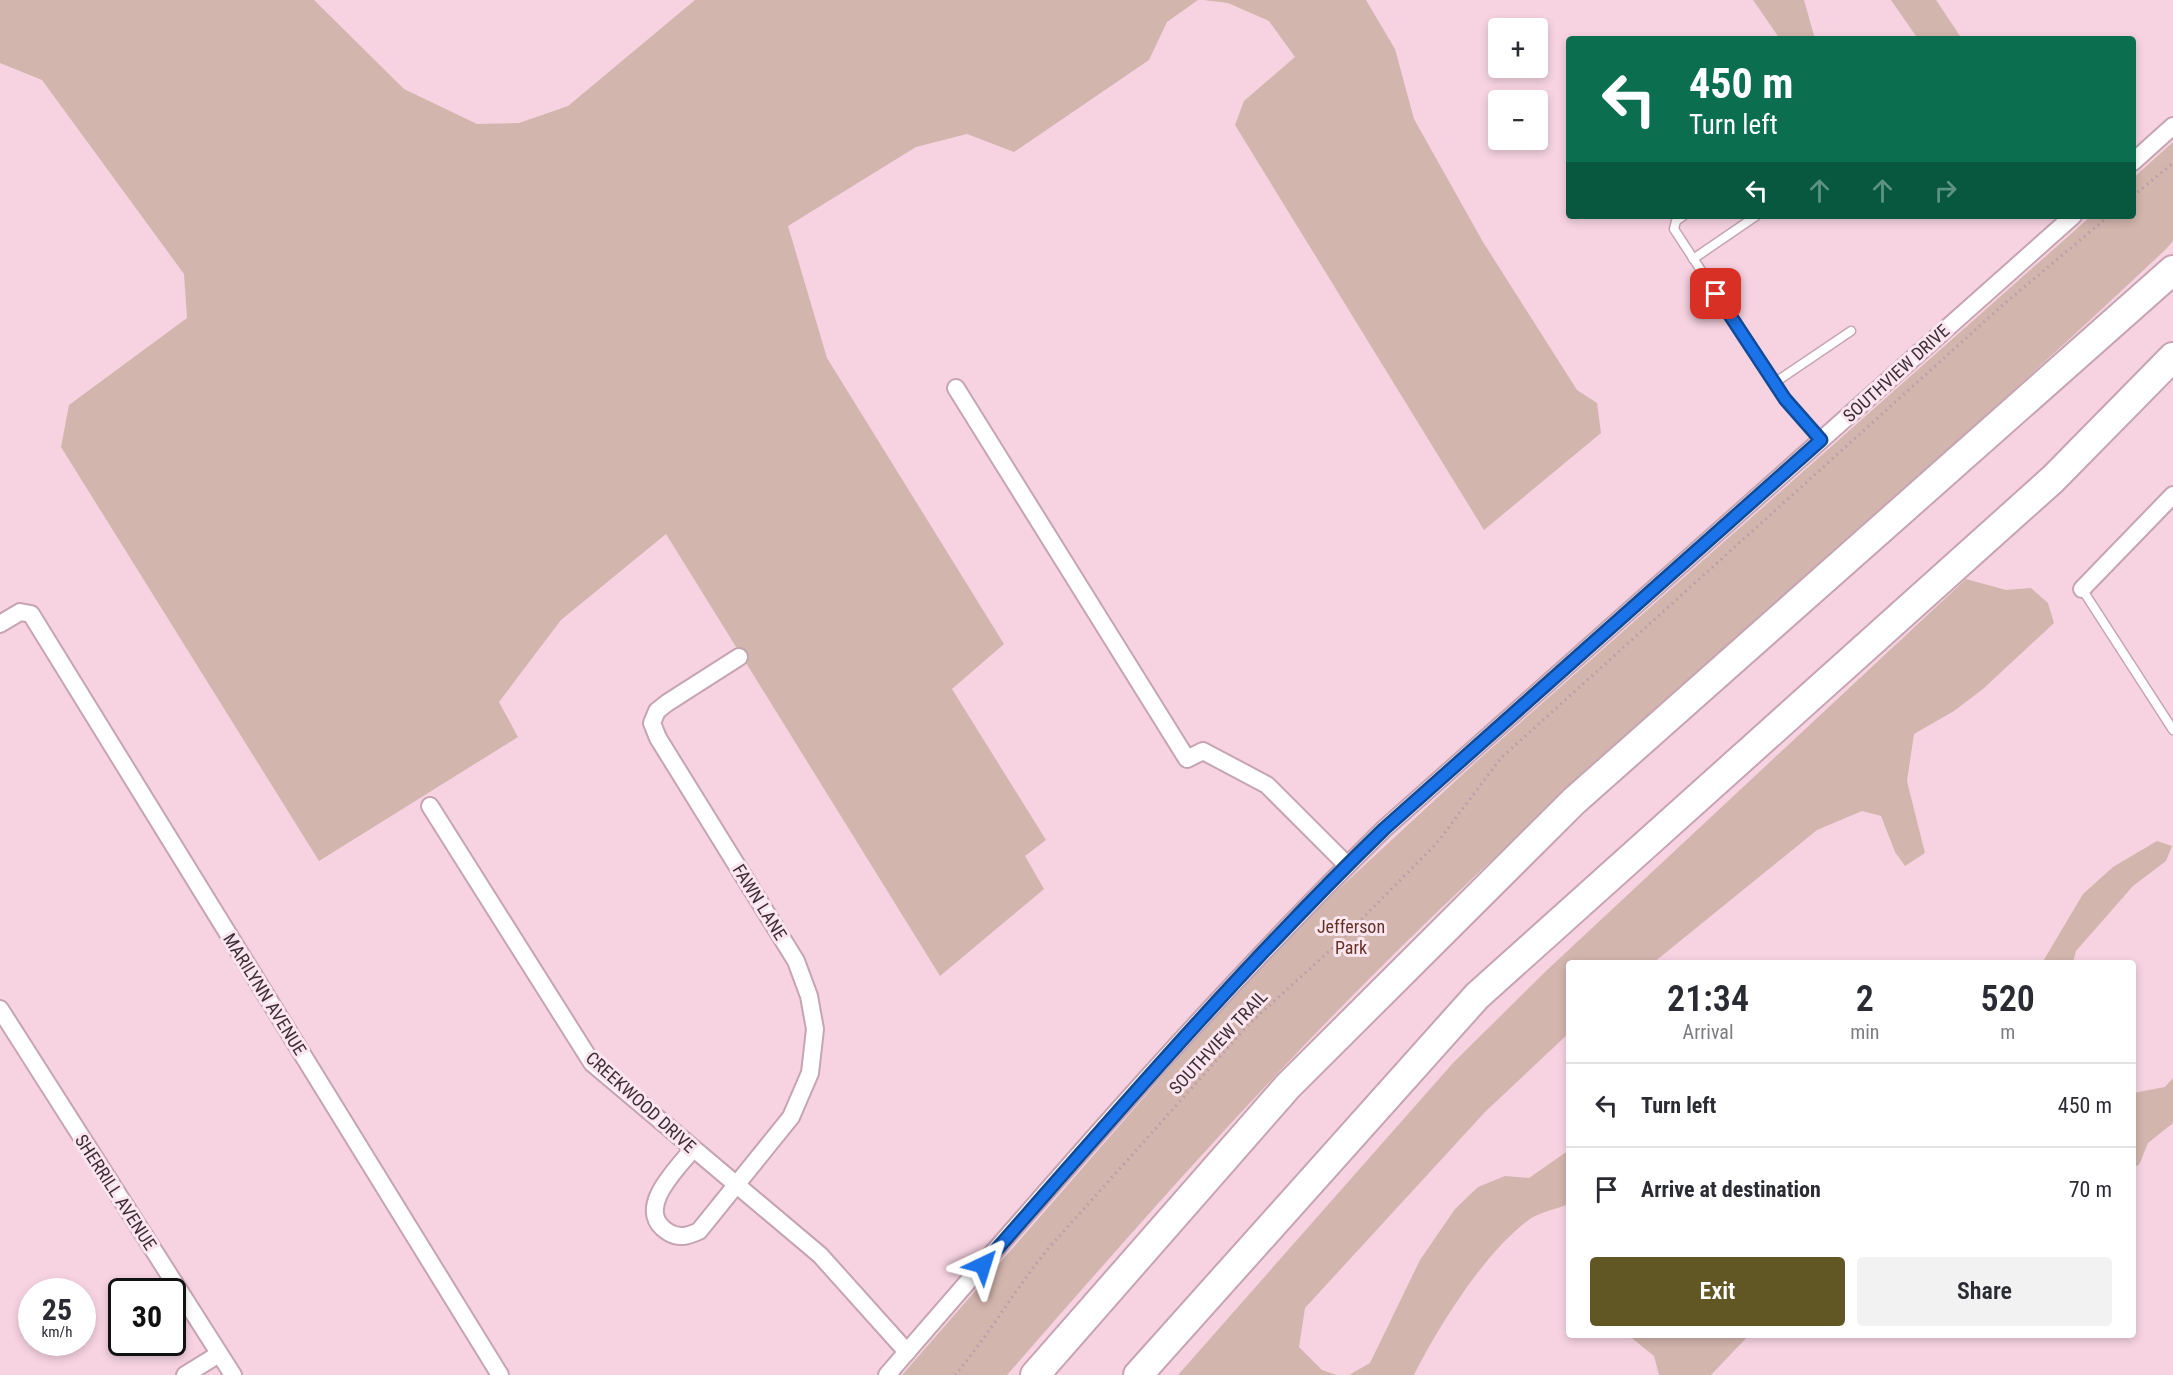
<!DOCTYPE html>
<html lang="en">
<head>
<meta charset="utf-8">
<style>
  body { margin:0; font-family:"Roboto Condensed",sans-serif; background:#f2f2f3; color:#2b2b33; height:100vh; display:flex; flex-direction:column; font-size:22px; white-space:nowrap }
  * { box-sizing:border-box; margin:0 }
  p { font-size:20px; color:#7c7c81 }
  .icon { flex:none; width:33px; height:33px; fill:none; stroke:currentColor; stroke-width:2; stroke-linecap:round; stroke-linejoin:round }
  .map { position:relative; flex:1; overflow:hidden }
  .drawer { position:absolute; left:1566px; top:960px; width:570px; height:378px; display:flex; flex-direction:column; background:#fff; border-radius:6px; box-shadow:0 3px 9px #0003 }
  .drawer>* { flex:none }
  .top-card { position:absolute; left:1566px; top:36px; width:570px; height:183px; border-radius:6px; box-shadow:0 3px 9px #0003; background:#0b6e4f; color:#fff; overflow:hidden }
  .tools { position:absolute; left:1488px; top:18px; display:grid; gap:12px }
  .tools a { display:grid; place-items:center; width:60px; height:60px; border-radius:6px; background:#fff; box-shadow:0 3px 9px #0003; font-size:30px }
  .speed { position:absolute; left:18px; top:1278px; display:flex; gap:12px; font-size:30px; font-weight:700; text-align:center }
  .speed>* { display:grid; place-content:center; width:78px; height:78px; border-radius:50%; background:#fff; box-shadow:0 3px 9px #0003; line-height:1 }
  .speed small { font-size:15px; font-weight:400 }
  .speed .limit { border:3px solid #111; border-radius:9px; background:#fff; color:#111 }
  .pin { position:absolute; display:grid; place-items:center; width:51px; height:51px; color:#fff; margin:-26px; border-radius:12px; box-shadow:0 3px 9px #0006 }
  .me { position:absolute; width:66px; margin:-33px; rotate:41deg; stroke-linejoin:round; filter:drop-shadow(0 0 4px #0008) }
  .turn { display:flex; align-items:center; gap:21px; height:126px; padding:0 24px; font-size:27px }
  .turn .icon { width:78px; height:78px; stroke-width:2.5 }
  .turn b { display:block; font-size:42px; line-height:51px }
  .lanes { display:flex; align-items:center; height:57px; padding:0 24px; background:#0003; justify-content:center; gap:30px; direction:ltr }
  .lanes .off { opacity:.35 }
  .eta { display:flex; justify-content:space-evenly; align-items:center; height:102px; text-align:center }
  .eta b { font-size:36px; font-weight:600; line-height:42px }
  .cta { display:flex; gap:12px; margin-top:auto; padding:12px 24px }
  .cta a { flex:1; height:69px; border-radius:6px; background:#605724; color:#fff; font-size:24px; font-weight:600; line-height:69px; text-align:center }
  .cta a+a { background:#f2f2f3; color:#2b2b33 }
  ul { padding:0; list-style:none }
  li { display:flex; align-items:center; gap:18px; height:84px; padding:0 24px; border-top:2px solid #e1e1e2 }
  li div { flex:1 }
  li b { display:block; font-size:22px }
  li em { font-style:normal }
  .map>svg:first-child { display:block }
  .green { fill:#d2b5ad }
  .lines { fill:none; stroke-linecap:round; stroke-linejoin:round }
  .service-casing { stroke:#c6a4b2; stroke-width:11 }
  .minor-casing { stroke:#c6a4b2; stroke-width:20 }
  .trunk-casing { stroke:#c6a4b2; stroke-width:32 }
  .path { stroke:#b79ba7; stroke-width:3; stroke-dasharray:1.5 4.5; stroke-linecap:butt }
  .service { stroke:#fff; stroke-width:8 }
  .minor { stroke:#fff; stroke-width:16 }
  .trunk { stroke:#fff; stroke-width:28 }
  .route-casing { stroke:#114b97; stroke-width:15 }
  .route { stroke:#1a73e8; stroke-width:10 }
  .labels { text-anchor:middle; dominant-baseline:central; stroke-width:6; stroke-linejoin:round; paint-order:stroke }
  .street-label { font-size:18px; fill:#3c2e34; stroke:#fbe5ee }
  .park-label { font-size:18px; fill:#653226; stroke:#fbe5ee }
</style>
</head>
<body>
<div class="map">
<svg width="2173" height="1375" viewBox="0 0 2173 1375">
  <rect width="100%" height="100%" fill="#f7d3e2"/>
  <g class="green">
    <polygon points="0,0 314,0 404,89 477,124 519,123 568,106 695,0 1198,0 1167,22 1149,60 1014,152 967,134 916,147 788,226 827,358 1004,644 952,689 1046,840 1025,856 1044,889 940,976 666,534 561,620 499,702 518,737 319,861 61,447 69,405 187,318 184,274 42,80 0,63"/>
    <polygon points="1203,0 1366,0 1395,49 1414,119 1483,242 1577,390 1597,403 1601,433 1484,530 1235,125 1244,101 1295,57 1269,21 1228,3"/>
    <polygon points="1753,0 1804,0 1815,39 1780,39"/>
    <polygon points="1891,0 1936,0 1962,39 1918,39"/>
    <path d="M2173 142V241L2166 249C1940 463 1701 664 1474 877 1307 1033 1157 1203 1007 1375H902L1234 994 1317 909 1477 761 2091 216H2133V178Z"/>
    <polygon points="1966,579 2006,590 2031,588 2048,603 2054,623 1983,689 1954,711 1914,734 1907,781 1925,853 1905,866 1895,852 1881,816 1862,811 1817,830 1653,963 1569,963 1569,1033 1485,1112 1305,1308 1299,1347 1322,1370 1337,1375 1178,1375 1453,1063 1546,971"/>
    <polygon points="2157,841 2172,846 2166,861 2133,886 2076,951 2073,963 2042,963 2083,894 2113,867"/>
    <polygon points="2173,1078 2173,1123 2148,1143 2139,1165 2133,1167 2133,1093 2165,1087"/>
    <path d="M1569 1150V1204C1557 1209 1540 1212 1530 1219 1486 1250 1438 1327 1414 1375H1349L1370 1363 1420 1260 1455 1209 1478 1187 1505 1176 1529 1178Z"/>
    <polygon points="1628,1335 1749,1335 1711,1375 1659,1375 1654,1356"/>
  </g>
  <g class="lines">
    <g class="service-casing">
      <g id="service">
        <polyline points="1683,216 1676,221 1674,229 1785,399 1821,440"/>
        <polyline points="1693,259 1756,216"/>
        <polyline points="1774,383 1851,331"/>
        <polyline points="2082,589 2173,730"/>
      </g>
    </g>
    <g class="minor-casing">
      <g id="minor">
        <polyline points="2133,162 2173,126"/>
        <polyline points="956,388 1187,759 1203,751 1267,785 1347,865"/>
        <polyline points="2082,589 2173,495"/>
        <polyline points="0,624 20,612 31,614 500,1375"/>
        <polyline points="430,806 592,1063 820,1255 907,1352"/>
        <polyline points="0,1009 233,1375"/>
        <path d="M692 1150C677 1169 633 1210 668 1232 679 1239 688 1236 699 1231L791 1117 810 1073 815 1029 809 996 796 961 658 738 652 723 657 711 667 703 739 657"/>
        <polyline points="185,1375 219,1354"/>
        <path d="M887 1375C1048 1189 1208 1002 1384 829L2073 216"/>
      </g>
    </g>
    <g class="trunk-casing">
      <g id="trunk">
        <polyline points="1035,1375 1288,1086 1574,801 2173,270"/>
        <polyline points="1138,1375 1477,996 2053,479 2173,357"/>
      </g>
    </g>
    <g class="path">
      <polyline points="2133,196 2173,163"/>
      <path d="M955 1375C988 1336 1014 1291 1047 1250L1249 1024 1337 944 1436 844 1501 758 2005 303 2109 216"/>
    </g>
    <use href="#service" class="service"/>
    <use href="#minor" class="minor"/>
    <use href="#trunk" class="trunk"/>
  </g>
  <g class="lines">
    <g class="route-casing">
      <path id="route" d="M983 1265C1113 1117 1242 967 1384 829L1821 440 1785 399 1716 294"/>
    </g>
    <use href="#route" class="route"/>
  </g>
  <g class="labels">
    <g class="street-label">
      <text transform="translate(1896 373) rotate(-42)">SOUTHVIEW DRIVE</text>
      <text transform="translate(760 902) rotate(58)">FAWN LANE</text>
      <text transform="translate(265 994) rotate(58)">MARILYNN AVENUE</text>
      <text transform="translate(1218 1042) rotate(-47)">SOUTHVIEW TRAIL</text>
      <text transform="translate(641 1102) rotate(42)">CREEKWOOD DRIVE</text>
      <text transform="translate(116 1192) rotate(57)">SHERRILL AVENUE</text>
    </g>
    <g class="park-label">
      <text x="1351" y="926">Jefferson<tspan x="1351" dy="21">Park</tspan></text>
    </g>
  </g>
</svg>
<div class="tools">
<a>+</a>
<a>−</a>
</div>
<div class="speed"><div>25<small>km/h</small></div><div class="limit">30</div></div>
<div class="pin" style="left:1716px;top:294px;background:#d93025"><svg class="icon" aria-label="arrive" viewBox="0 0 24 24"><path d="M6 21V4h12l-3 4 3 4H6"/></svg></div>
<svg class="me" style="left:983px;top:1265px" viewBox="-20 -20 40 40"><path d="M0-17L14 15 0 8-14 15z" fill="#1a73e8" stroke="#fff" stroke-width="4"/></svg>
<div class="top-card">
<div class="turn"><svg class="icon" aria-label="left" viewBox="0 0 24 24"><path d="M17 20v-9H6M10 6l-5 5 5 5"/></svg><div><b>450 m</b>Turn left</div></div>
<div class="lanes"><svg class="icon" aria-label="left" viewBox="0 0 24 24"><path d="M17 20v-9H6M10 6l-5 5 5 5"/></svg><svg class="icon off" aria-label="ahead" viewBox="0 0 24 24"><path d="M12 20V5M6 11l6-6 6 6"/></svg><svg class="icon off" aria-label="ahead" viewBox="0 0 24 24"><path d="M12 20V5M6 11l6-6 6 6"/></svg><svg class="icon off" aria-label="right" viewBox="0 0 24 24"><path d="M7 20v-9h11M14 6l5 5-5 5"/></svg></div>
</div>
<section class="drawer">
<div class="eta">
<div><b>21:34</b><p>Arrival</p></div>
<div><b>2</b><p>min</p></div>
<div><b>520</b><p>m</p></div>
</div>
<ul>
<li><svg class="icon" aria-label="left" viewBox="0 0 24 24"><path d="M17 20v-9H6M10 6l-5 5 5 5"/></svg><div><b>Turn left</b></div><em>450 m</em></li>
<li><svg class="icon" aria-label="arrive" viewBox="0 0 24 24"><path d="M6 21V4h12l-3 4 3 4H6"/></svg><div><b>Arrive at destination</b></div><em>70 m</em></li>
</ul>
<div class="cta"><a>Exit</a><a>Share</a></div>
</section>
</div>
</body>
</html>
